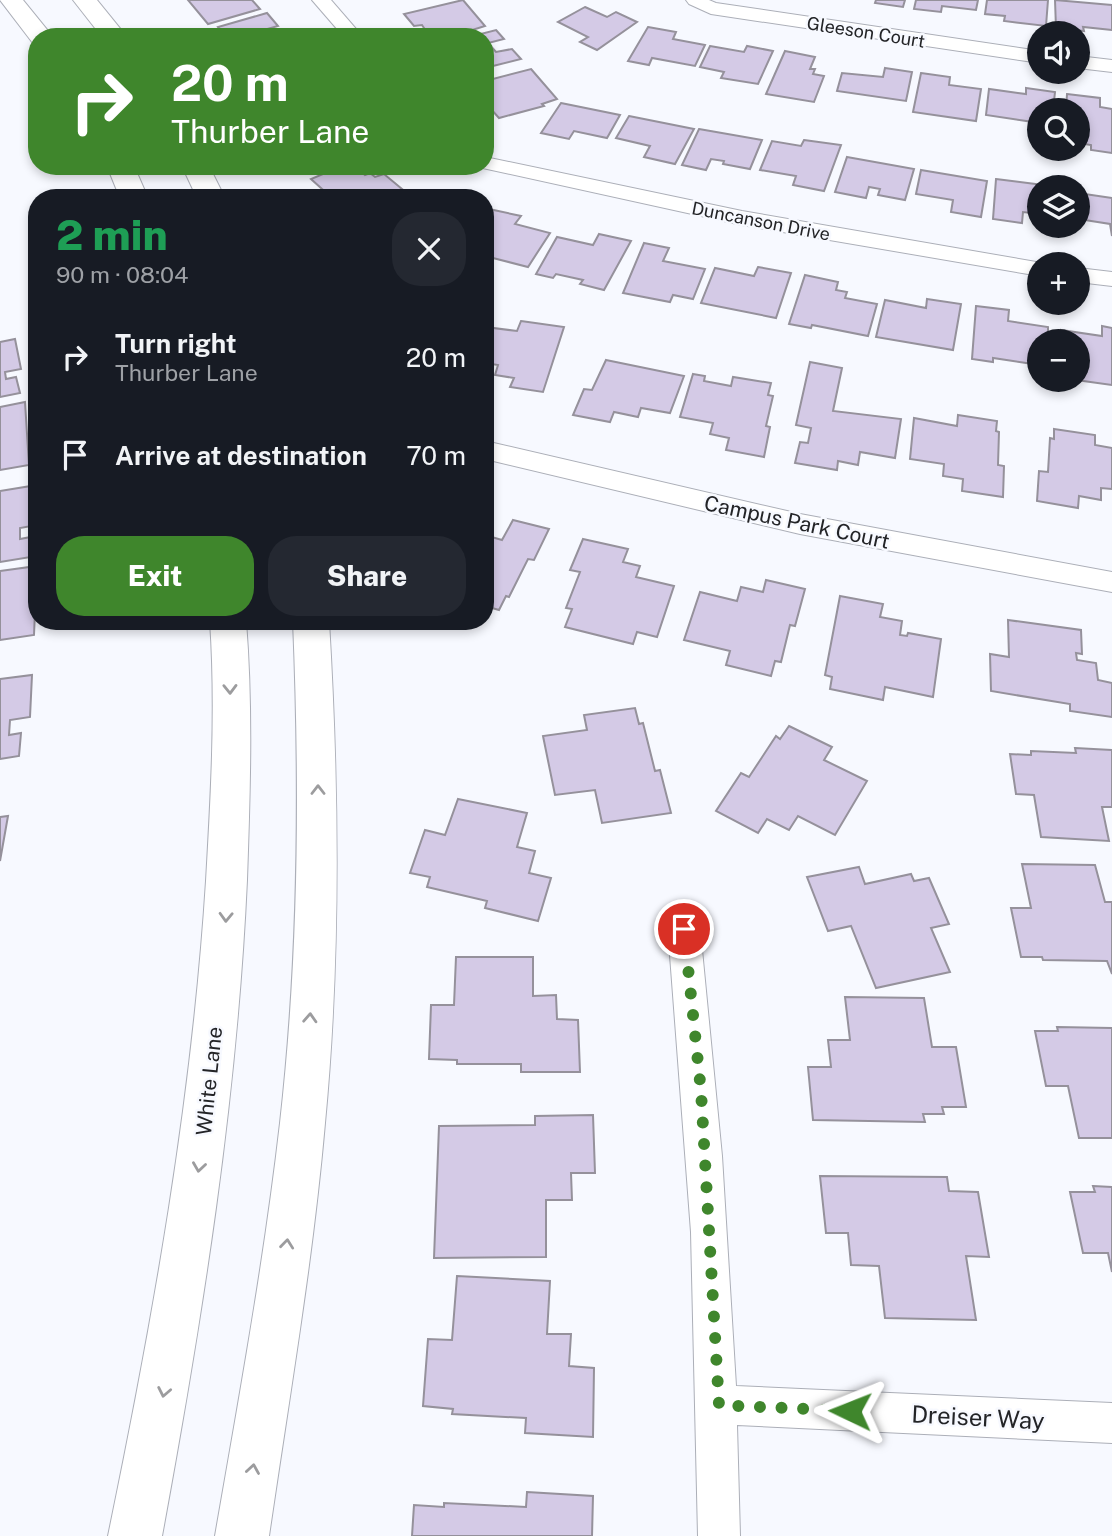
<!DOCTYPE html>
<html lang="en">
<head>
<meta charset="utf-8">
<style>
  body { margin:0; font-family:"Public Sans",sans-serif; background:#242831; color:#f1f3f6; height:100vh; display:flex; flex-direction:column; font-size:26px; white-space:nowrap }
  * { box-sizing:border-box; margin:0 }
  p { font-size:23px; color:#9ea1a6 }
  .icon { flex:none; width:38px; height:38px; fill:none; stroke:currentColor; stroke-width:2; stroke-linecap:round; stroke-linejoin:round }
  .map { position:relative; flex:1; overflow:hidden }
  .side { position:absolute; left:28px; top:189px; width:466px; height:441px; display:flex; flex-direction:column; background:#171b24; border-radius:28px; box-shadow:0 4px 10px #0003 }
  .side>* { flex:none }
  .hud { position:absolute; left:28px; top:28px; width:466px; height:147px; border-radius:28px; box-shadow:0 4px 10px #0003; background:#3f862c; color:#fff; overflow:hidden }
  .controls { position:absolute; left:1027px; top:21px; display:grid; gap:14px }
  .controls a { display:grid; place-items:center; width:63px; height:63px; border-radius:50%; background:#171b24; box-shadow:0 4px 10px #0003; font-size:35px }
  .pin { position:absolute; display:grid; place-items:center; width:60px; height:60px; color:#fff; margin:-30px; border:4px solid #fff; border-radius:50%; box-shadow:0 2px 7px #0007 }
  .me { position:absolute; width:77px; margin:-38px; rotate:272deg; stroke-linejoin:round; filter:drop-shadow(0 0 5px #0008) }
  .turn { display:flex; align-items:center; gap:24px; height:147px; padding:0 28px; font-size:32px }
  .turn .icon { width:91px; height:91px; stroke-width:2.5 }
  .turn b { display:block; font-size:49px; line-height:60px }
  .round { display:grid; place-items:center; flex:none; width:74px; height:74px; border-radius:28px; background:#242831 }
  .headline { display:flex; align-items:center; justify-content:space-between; height:119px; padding:0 28px }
  h1 { font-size:42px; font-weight:800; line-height:52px; color:#1e9e55 }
  .cta { display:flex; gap:14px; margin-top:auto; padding:14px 28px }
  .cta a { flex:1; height:80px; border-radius:28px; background:#3f862c; color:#fff; font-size:28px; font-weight:800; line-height:80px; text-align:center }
  .cta a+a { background:#242831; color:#f1f3f6 }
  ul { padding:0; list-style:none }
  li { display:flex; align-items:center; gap:21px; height:98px; padding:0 28px }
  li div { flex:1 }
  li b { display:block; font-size:26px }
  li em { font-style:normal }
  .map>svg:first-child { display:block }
  .building { fill:#d4cae6; stroke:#95919b; stroke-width:2 }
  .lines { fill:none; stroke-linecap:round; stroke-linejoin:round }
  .street-casing { stroke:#acafb8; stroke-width:2 }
  .secondary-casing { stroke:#acafb8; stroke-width:2 }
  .street { fill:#fff; fill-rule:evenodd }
  .secondary { fill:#fff; fill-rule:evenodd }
  .oneway { stroke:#9c9c9e }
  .route { stroke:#3f862c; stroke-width:12; stroke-dasharray:0 21.6 }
  .labels { text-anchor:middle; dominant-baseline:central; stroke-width:5; stroke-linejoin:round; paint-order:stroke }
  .far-street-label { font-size:18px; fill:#232427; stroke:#f7f9ff }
  .street-label { font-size:21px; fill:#232427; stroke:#f7f9ff }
  .near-street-label { font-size:24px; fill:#232427; stroke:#f7f9ff }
</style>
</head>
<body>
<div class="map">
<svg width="1112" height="1536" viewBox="0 0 1112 1536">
  <rect width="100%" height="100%" fill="#f7f9ff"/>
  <g class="building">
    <polygon points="188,0 252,0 260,9 208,24"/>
    <polygon points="463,0 485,26 450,37 430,37 422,25 414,26 404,14"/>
    <polygon points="876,0 905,0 903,7 875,3"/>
    <polygon points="916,0 978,0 976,10 942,6 941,12 914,9"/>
    <polygon points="987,0 1048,0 1046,26 1004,21 1005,16 985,14"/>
    <polygon points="1055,0 1112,5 1112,30 1083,27 1084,31 1056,28"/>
    <polygon points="585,7 607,17 616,12 637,22 597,50 580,42 588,37 558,22"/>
    <polygon points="267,13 278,26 267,29 273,37 226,37 218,27"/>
    <polygon points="648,27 676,32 673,39 705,45 695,66 652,58 649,65 628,61"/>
    <polygon points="496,30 504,39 488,43 496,52 512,49 521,59 485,68 485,37 469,37"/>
    <polygon points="710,46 744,52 747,46 773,51 758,84 721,78 724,72 700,67"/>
    <polygon points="785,51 815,57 810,69 815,69 813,74 824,76 814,102 766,94"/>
    <polygon points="885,68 912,72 906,101 837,91 842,73 883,77"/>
    <polygon points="531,69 557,99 542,104 544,106 499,118 491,109 485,110 485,81"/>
    <polygon points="921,73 950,77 949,85 981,89 976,121 913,112"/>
    <polygon points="1026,88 1055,92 1053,110 1040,110 1040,123 986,115 989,89 1026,94"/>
    <polygon points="1067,94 1100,98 1100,107 1112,109 1112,153 1091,150 1091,145 1078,143 1078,110 1066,110"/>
    <polygon points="561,103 620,115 607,138 574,131 569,139 541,133"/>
    <polygon points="629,116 694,129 675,164 644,157 650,146 616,138"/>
    <polygon points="699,129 762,140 750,169 723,164 724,161 711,159 706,170 682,165"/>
    <polygon points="804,140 841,145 824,191 793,185 796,176 760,170 772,141 801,146"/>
    <polygon points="847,157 914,169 905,200 878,195 880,189 869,187 866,198 835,192"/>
    <polygon points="342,166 355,166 365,175 370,173 375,177 384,174 402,189 382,198 332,198 311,179"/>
    <polygon points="921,170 987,181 981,217 951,212 953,200 916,194"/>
    <polygon points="996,179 1059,187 1040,187 1040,214 1023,212 1022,223 993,219"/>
    <polygon points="1078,193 1112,198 1112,236 1110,224 1078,219"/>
    <polygon points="489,209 521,216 515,224 550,233 528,267 485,256 485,215"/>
    <polygon points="599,234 631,241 604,290 580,284 583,280 556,274 553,278 536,274 557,237 593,245"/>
    <polygon points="644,243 669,248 663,261 705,269 693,299 673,295 670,302 623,293"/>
    <polygon points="758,267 791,273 776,318 701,303 715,268 754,276"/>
    <polygon points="805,275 838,282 836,290 847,292 845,298 877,304 868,336 812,325 811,328 789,324"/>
    <polygon points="927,299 961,304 953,350 876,337 885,300 926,308"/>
    <polygon points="976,306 1009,310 1008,321 1048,327 1048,341 1040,341 1040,365 993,358 993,362 972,359"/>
    <polygon points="521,321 564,327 543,392 510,387 514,378 495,375 498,365 485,363 485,327 517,331"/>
    <polygon points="1102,326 1112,328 1112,385 1076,380 1078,380 1078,341 1061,341 1061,330 1102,336"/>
    <polygon points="15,339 21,369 5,372 6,379 16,377 20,393 0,397 0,342"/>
    <polygon points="606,360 684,376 670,413 641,408 638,417 614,412 610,422 573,415 584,389 592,390"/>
    <polygon points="810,362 842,368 833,411 901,419 895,458 860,452 858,465 838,461 837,470 795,463 800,442 808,443 811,428 796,425"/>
    <polygon points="693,374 705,376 704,381 731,386 733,377 771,383 768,395 773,396 766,426 770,427 764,457 726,450 729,438 710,434 713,423 680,417"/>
    <polygon points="25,402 29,465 0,470 0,407"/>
    <polygon points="958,415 997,421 996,431 999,432 998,465 1004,466 1003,497 962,491 963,479 943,476 944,464 910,459 914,418 957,426"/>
    <polygon points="1054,429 1095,435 1095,445 1112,448 1112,489 1101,488 1101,500 1079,496 1078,508 1037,501 1039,471 1048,472 1050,438 1054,439"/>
    <polygon points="37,485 37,525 20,528 20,539 36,536 37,556 0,562 0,491"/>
    <polygon points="513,520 549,529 534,560 528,559 509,597 506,596 499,610 485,606 485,535 502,540"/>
    <polygon points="583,539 628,549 623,562 640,566 636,577 674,586 657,637 637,632 633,644 565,627 572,609 566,608 580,572 570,570"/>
    <polygon points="37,566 34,635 0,640 0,571"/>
    <polygon points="766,580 805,589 795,626 790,625 781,662 775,661 771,676 726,665 730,651 684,640 700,592 737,601 741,587 763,592"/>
    <polygon points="840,596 883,604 880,617 902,621 900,635 907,636 908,633 941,639 933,697 885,687 883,700 830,689 832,677 825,675"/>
    <polygon points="1008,620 1081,630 1082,654 1076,653 1077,660 1096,663 1098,680 1112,683 1112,717 1070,711 1070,704 991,691 990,654 1009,657"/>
    <polygon points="32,675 30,717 10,720 9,735 21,733 19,756 0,759 0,679"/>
    <polygon points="635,708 639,724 643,723 655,771 660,770 671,813 602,823 595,790 555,795 543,736 587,730 584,715"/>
    <polygon points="789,726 832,747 824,760 867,781 835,835 798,816 789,830 767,819 758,833 716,811 741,773 749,777 776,736 780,739"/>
    <polygon points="1075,748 1112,750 1112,807 1102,807 1109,841 1041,837 1034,795 1016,794 1010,754 1031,755 1031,751 1076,753"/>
    <polygon points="458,799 527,813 517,847 535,851 529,873 551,878 538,921 485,908 487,901 427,887 430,877 410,873 425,830 445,835"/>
    <polygon points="8,816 0,861 0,817"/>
    <polygon points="1022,864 1095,865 1105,902 1112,902 1112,974 1107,961 1043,960 1042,957 1021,957 1011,908 1031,908"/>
    <polygon points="859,867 865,884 911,874 914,881 929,878 949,924 931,928 950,972 876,988 851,926 828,931 807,877"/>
    <polygon points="456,957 533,957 533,996 556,995 557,1019 578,1020 580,1072 521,1072 521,1064 457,1064 457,1060 429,1059 431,1005 454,1005"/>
    <polygon points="845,997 924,998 932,1047 956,1047 966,1107 942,1107 944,1114 923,1114 925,1122 813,1120 808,1067 831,1067 828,1040 850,1040"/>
    <polygon points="1057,1027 1112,1028 1112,1138 1079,1138 1068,1086 1046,1086 1035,1031 1058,1031"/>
    <polygon points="593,1115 595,1173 571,1173 572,1200 546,1200 546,1257 434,1258 439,1126 535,1125 535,1116"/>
    <polygon points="820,1176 947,1177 949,1191 978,1192 989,1257 966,1256 976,1320 885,1318 879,1266 851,1265 848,1233 826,1233"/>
    <polygon points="1093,1186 1112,1187 1112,1272 1108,1253 1083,1253 1070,1192 1095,1192"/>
    <polygon points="457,1276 550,1281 547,1334 571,1334 569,1366 594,1368 593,1437 525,1433 526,1418 452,1414 453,1409 423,1406 428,1339 452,1340"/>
    <polygon points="527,1492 593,1496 592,1536 412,1536 414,1505 444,1507 444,1503 526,1507"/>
  </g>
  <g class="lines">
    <g class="street-casing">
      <g id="street">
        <polygon points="312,0 331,0 363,37 344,37"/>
        <polygon points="686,0 709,0 716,3 1040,51 1040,63 711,14 689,4"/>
        <polygon points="1078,56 1112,60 1112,72 1078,68"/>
        <polygon points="485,157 742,211 1048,264 1040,264 1040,276 742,225 478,167 485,166"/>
        <polygon points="1078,268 1112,272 1112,286 1078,282"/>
        <polygon points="485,441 800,514 1112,572 1112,592 800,534 485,459"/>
        <polygon points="684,914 695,919 700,929 722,1156 736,1386 1112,1403 1112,1443 737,1425 740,1536 698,1536 691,1232 668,929 673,919"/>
      </g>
    </g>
    <g class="secondary-casing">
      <g id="secondary">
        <polygon points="0,0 23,0 53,37 37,37 37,43 32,42"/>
        <polygon points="73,0 97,0 127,37 102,37"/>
        <polygon points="107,166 134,166 148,198 120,198"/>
        <polygon points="182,166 209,166 225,198 197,198"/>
        <path d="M210 621H246C253 708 250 794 247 880 237 1101 202 1319 162 1536H108C153 1319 192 1102 206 881 211 794 216 708 210 621Z"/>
        <path d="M293 621H329C339 788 341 956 325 1123 313 1261 289 1398 269 1536H215C239 1398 264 1262 280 1123 299 956 300 789 293 621Z"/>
      </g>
    </g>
    <use href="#street" class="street"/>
    <use href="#secondary" class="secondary"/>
  </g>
  <defs><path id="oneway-chevron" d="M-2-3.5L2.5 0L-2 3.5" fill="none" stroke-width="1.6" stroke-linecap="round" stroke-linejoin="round" transform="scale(1.75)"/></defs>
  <g class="oneway">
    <use href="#oneway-chevron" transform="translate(230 689) rotate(89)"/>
    <use href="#oneway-chevron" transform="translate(318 790) rotate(-90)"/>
    <use href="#oneway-chevron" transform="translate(226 917) rotate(92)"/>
    <use href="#oneway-chevron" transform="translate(310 1018) rotate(-87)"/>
    <use href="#oneway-chevron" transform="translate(199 1167) rotate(98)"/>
    <use href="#oneway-chevron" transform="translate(287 1244) rotate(-84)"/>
    <use href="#oneway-chevron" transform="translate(164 1392) rotate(101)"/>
    <use href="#oneway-chevron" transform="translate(253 1469) rotate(-81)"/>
  </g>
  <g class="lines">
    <polyline class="route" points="684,929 701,1091 719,1405 850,1411"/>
  </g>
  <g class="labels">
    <g class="far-street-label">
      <text transform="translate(866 32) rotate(9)">Gleeson Court</text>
      <text transform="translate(761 221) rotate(11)">Duncanson Drive</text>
    </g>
    <g class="street-label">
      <text transform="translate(797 522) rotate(12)">Campus Park Court</text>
      <text transform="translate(209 1081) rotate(-84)">White Lane</text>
    </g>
    <g class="near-street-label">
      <text transform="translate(978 1417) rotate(3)">Dreiser Way</text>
    </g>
  </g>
</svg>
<div class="controls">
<a><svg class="icon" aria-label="sound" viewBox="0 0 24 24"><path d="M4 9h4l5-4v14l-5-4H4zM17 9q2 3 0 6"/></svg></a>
<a><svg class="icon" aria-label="search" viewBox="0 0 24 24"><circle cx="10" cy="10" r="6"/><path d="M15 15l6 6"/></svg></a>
<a><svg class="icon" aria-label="layers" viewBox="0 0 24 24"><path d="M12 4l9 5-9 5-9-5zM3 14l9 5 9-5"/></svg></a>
<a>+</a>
<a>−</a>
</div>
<div class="pin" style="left:684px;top:929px;background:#d93025"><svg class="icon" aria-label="arrive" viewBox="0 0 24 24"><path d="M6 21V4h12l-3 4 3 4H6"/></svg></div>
<svg class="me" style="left:850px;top:1411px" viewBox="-20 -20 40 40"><path d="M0-17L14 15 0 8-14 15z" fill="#3f862c" stroke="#fff" stroke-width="4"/></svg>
<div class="hud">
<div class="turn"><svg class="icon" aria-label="right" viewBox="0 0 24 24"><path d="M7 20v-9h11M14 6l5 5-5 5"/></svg><div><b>20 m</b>Thurber Lane</div></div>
</div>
<section class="side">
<div class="headline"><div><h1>2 min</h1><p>90 m · 08:04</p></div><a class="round"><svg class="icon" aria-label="close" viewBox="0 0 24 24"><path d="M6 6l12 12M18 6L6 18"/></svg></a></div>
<ul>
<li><svg class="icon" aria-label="right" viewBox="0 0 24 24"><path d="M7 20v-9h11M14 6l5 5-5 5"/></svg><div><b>Turn right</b><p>Thurber Lane</p></div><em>20 m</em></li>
<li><svg class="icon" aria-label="arrive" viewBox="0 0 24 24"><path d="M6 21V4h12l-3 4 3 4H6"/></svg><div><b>Arrive at destination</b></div><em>70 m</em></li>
</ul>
<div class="cta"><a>Exit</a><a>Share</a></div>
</section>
</div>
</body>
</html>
